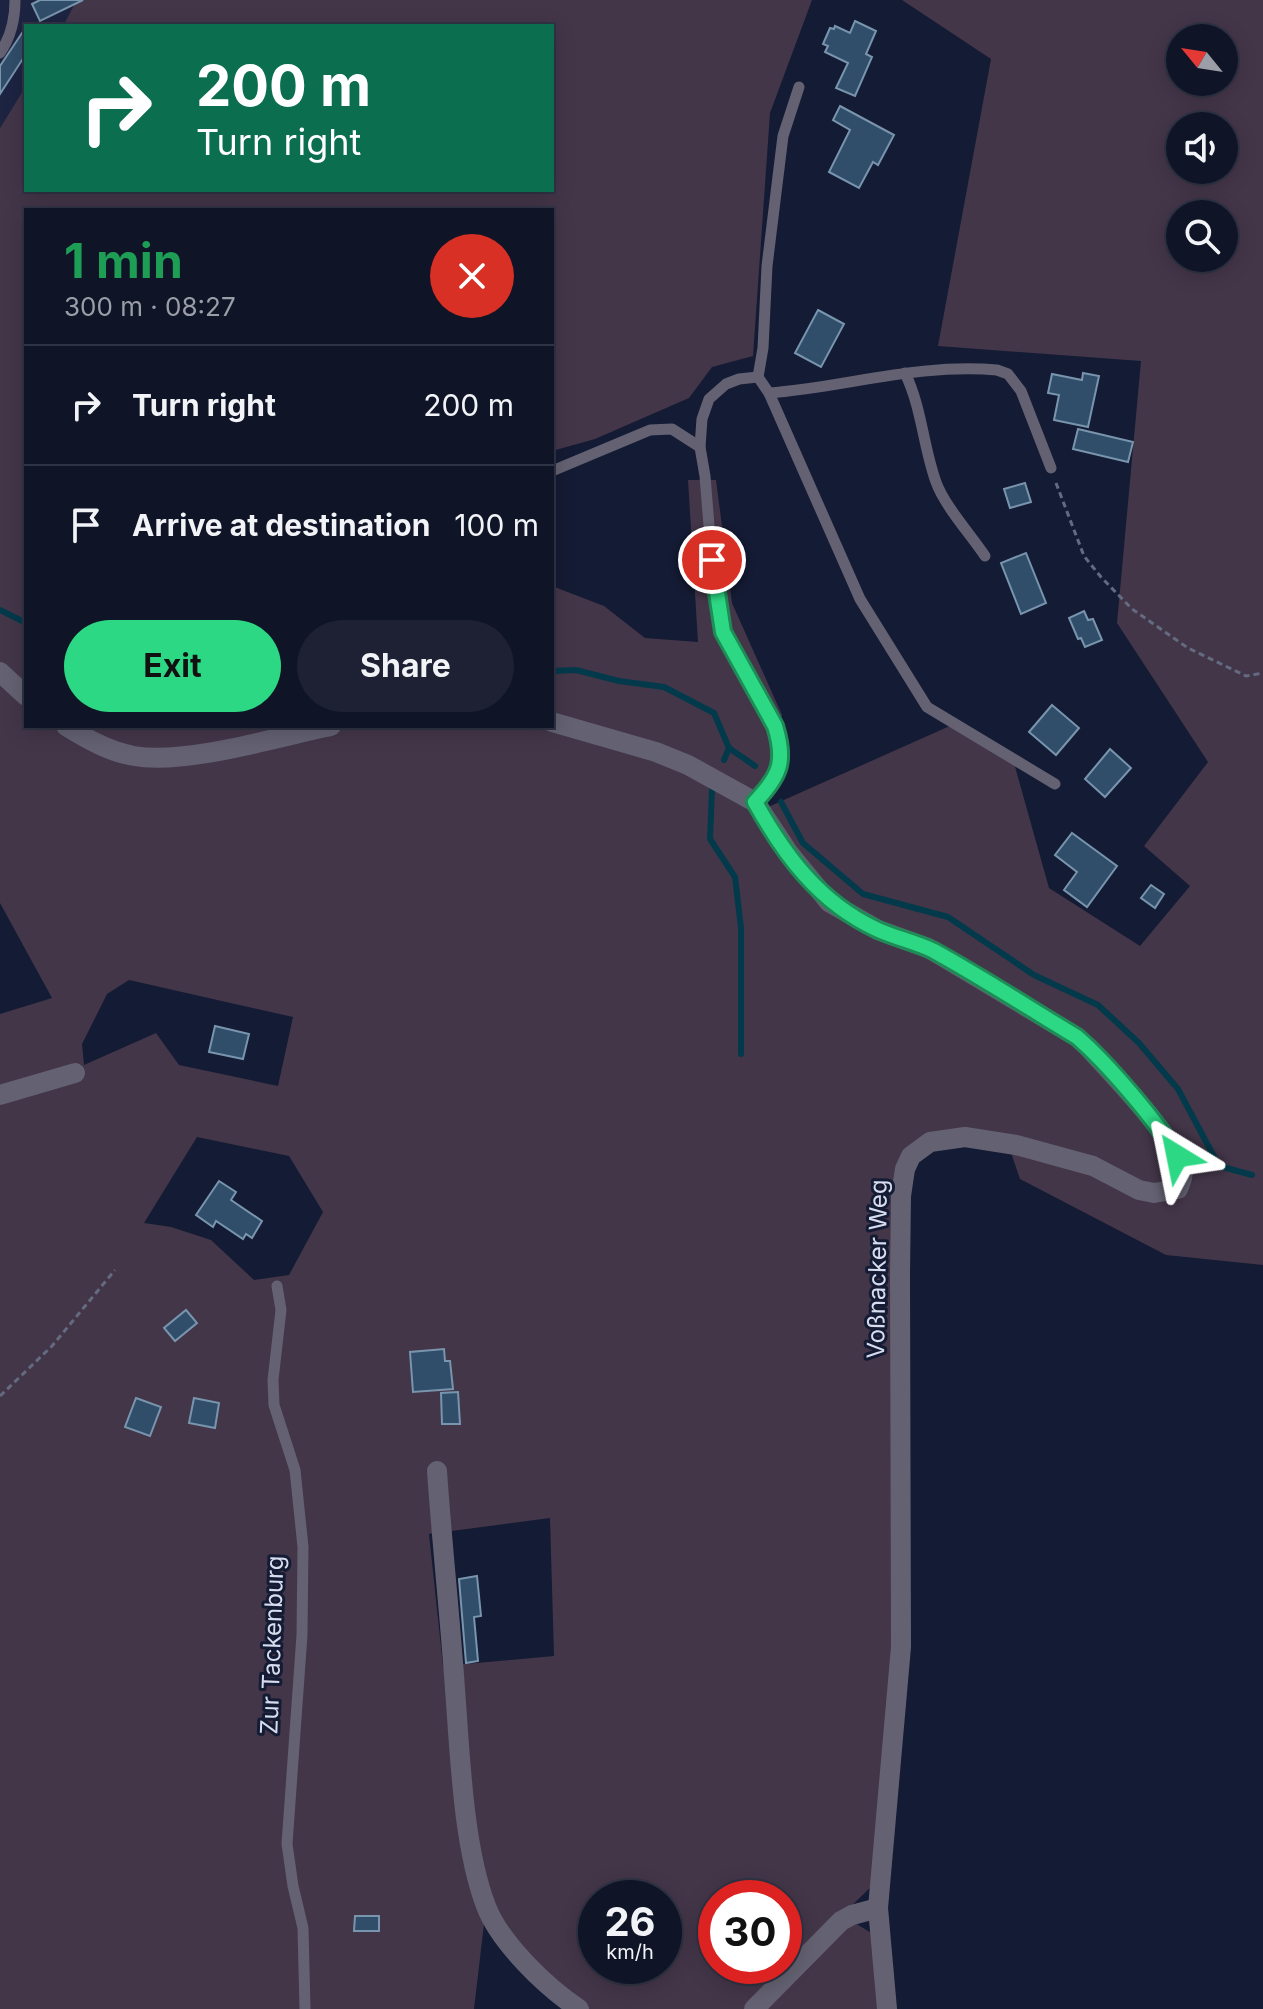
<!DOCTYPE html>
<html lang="en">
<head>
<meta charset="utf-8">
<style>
  body { margin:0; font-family:Inter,sans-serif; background:#1d2133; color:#f1f3f6; height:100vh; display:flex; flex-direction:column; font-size:30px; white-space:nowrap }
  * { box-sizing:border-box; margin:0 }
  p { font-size:26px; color:#9b9ea7 }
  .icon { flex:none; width:44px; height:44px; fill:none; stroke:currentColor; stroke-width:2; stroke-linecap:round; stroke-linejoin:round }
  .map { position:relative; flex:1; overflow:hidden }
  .details { position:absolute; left:24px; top:208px; width:530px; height:520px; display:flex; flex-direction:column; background:#0f1427; border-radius:0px; box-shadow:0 4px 20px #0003,0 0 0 2px #2f3344 }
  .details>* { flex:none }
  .hud { position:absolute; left:24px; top:24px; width:530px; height:168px; border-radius:0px; box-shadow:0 4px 20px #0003,0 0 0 2px #2f3344; background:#0b6e4f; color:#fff; overflow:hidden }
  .needle { width:52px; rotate:300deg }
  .controls { position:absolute; left:1166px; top:24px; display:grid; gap:16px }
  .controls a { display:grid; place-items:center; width:72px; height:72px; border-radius:50%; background:#0f1427; box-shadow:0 4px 20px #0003,0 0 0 2px #2f3344; font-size:40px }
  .speed { position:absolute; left:578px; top:1880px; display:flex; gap:16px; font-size:40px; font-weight:700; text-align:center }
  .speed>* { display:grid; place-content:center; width:104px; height:104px; border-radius:50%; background:#0f1427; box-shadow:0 4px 20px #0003,0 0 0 2px #2f3344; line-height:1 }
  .speed small { font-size:20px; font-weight:400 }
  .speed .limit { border:12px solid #d22; background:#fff; color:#111 }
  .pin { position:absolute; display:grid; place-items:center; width:68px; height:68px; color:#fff; margin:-34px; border:4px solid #fff; border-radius:50%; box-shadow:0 2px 8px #0007 }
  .me { position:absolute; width:88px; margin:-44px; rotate:325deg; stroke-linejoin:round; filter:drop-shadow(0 0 6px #0008) }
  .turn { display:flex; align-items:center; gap:28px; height:168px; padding:0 40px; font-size:36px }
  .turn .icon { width:104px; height:104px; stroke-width:2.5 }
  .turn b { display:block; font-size:56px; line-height:68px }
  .round { display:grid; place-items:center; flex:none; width:84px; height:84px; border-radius:42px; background:#1d2133 }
  .overview { display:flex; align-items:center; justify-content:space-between; height:136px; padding:0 40px }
  h1 { font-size:48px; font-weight:700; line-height:60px; color:#1e9e55 }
  .button { display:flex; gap:16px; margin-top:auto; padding:16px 40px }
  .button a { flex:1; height:92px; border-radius:48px; background:#2dd884; color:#111; font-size:32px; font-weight:700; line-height:92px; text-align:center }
  .button a+a { background:#1d2133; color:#f1f3f6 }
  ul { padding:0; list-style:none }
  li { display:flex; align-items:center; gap:24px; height:120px; padding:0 40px; border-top:2px solid #2f3344 }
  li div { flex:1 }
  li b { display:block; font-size:30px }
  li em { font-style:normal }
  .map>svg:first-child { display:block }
  .built { fill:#1c2442 }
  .green { fill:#433649; fill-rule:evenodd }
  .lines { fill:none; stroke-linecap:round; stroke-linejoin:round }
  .stream { stroke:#033a4b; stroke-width:6 }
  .building { fill:#304e6a; stroke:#7994ad; stroke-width:2 }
  .path { stroke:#646b80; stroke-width:3; stroke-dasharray:6 4; stroke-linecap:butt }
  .service { stroke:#646172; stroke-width:11 }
  .minor { stroke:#646172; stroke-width:20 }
  .route-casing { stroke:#1d8c56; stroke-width:20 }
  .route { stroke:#2dd884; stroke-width:14 }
  .labels { text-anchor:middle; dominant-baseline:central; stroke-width:6; stroke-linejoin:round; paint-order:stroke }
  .street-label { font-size:24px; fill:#d7ddee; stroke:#141b34 }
</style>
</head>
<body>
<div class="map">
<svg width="1263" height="2009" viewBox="0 0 1263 2009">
  <rect width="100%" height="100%" fill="#141b34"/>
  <polygon class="built" points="0,0 77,0 77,2 63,26 26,26 26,86 0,128"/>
  <g class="green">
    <path d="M77 0H812L770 113 753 356 712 367 689 398 595 439 552 451V210H26V726H552V586L604 606 645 638 698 642 688 480H716L732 603 782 715 757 812 952 725 1014 763 1049 888 1140 946 1190 886 1144 846 1208 762 1117 623 1141 361 938 346 991 59 902 0H1263V1265L1166 1255 1020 1179 1006 1138 937 1132 899 1167 896 1659 873 1885 744 2009H573L484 1924 474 2009H0V1014L52 998 0 903V128L26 86V190H552V26H63ZM1180 38H1224V82H1180ZM1180 126H1224V170H1180ZM1180 214H1224V258H1180ZM129 980 293 1017 278 1086 179 1065 156 1033 84 1065 82 1044 107 994ZM197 1137 289 1156 323 1212 289 1275 254 1280 211 1240 171 1227 144 1223ZM550 1518 554 1656 443 1666 429 1534ZM596 1898H664V1966H596ZM716 1898H784V1966H716Z"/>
    <polygon points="850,1920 873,1934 883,2009 759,2009"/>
  </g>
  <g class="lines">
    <g class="stream">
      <polyline points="0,610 26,623"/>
      <polyline points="552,671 576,670 619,681 664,687 714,713 729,748 755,766"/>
      <polyline points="724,760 729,748"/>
      <polyline points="712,790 710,839 735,877 741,928 741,1054"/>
      <polyline points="781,802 803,843 863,894 948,917 1034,975 1098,1005 1139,1043 1178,1089 1219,1166 1252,1175"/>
    </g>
  </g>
  <g class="building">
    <polygon points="40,0 83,0 40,21 32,4"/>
    <polygon points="855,21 876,31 866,54 872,57 855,96 836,88 848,63 825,52 828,46 823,44 830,28 834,29 835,26 850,33"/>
    <polygon points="26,27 26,54 0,94 0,66"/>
    <polygon points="840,106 894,135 878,165 873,162 859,188 829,172 850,130 833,120"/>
    <polygon points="818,310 844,324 821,367 795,353"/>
    <polygon points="1083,373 1099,376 1088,427 1054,420 1059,395 1048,393 1052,374 1082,380"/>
    <polygon points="1078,429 1133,442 1128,462 1073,449"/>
    <polygon points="1025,483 1031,502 1010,508 1004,489"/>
    <polygon points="1026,553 1046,603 1021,614 1001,563"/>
    <polygon points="1084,611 1088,620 1093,619 1102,640 1085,647 1081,638 1078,639 1069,618"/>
    <polygon points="1052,705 1079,728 1056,755 1029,732"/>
    <polygon points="1110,749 1131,768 1105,797 1085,779"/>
    <polygon points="1072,833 1117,866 1087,907 1064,890 1077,872 1055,855"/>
    <polygon points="1151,885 1164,894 1155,908 1141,898"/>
    <polygon points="215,1026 249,1034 243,1059 209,1052"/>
    <polygon points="219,1181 236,1192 231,1200 262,1221 252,1238 246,1234 243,1239 216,1221 213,1227 196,1215"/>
    <polygon points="186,1310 197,1323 175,1341 164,1328"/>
    <polygon points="444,1349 445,1361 450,1361 453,1389 413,1392 410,1352"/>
    <polygon points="458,1392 460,1424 442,1424 441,1393"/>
    <polygon points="136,1398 161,1407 150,1436 125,1427"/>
    <polygon points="194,1398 219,1403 215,1428 189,1423"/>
    <polygon points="477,1576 481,1616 474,1617 478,1661 466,1663 459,1579"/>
    <polygon points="355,1916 379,1916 379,1931 354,1931"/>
  </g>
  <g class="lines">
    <g class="path">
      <polyline points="1056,483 1084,556 1101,577 1132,609 1188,648 1246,676 1263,673"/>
      <polyline points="0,1396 52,1346 115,1270"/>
    </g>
    <g class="service">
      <path d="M0 53C11 37 15 20 15 0"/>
      <path d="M905 373C922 408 923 446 936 482 944 505 971 535 985 556"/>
      <polyline points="758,377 769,393 860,599 927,707 1055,784"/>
      <polyline points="758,377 763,348 767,266 783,136 799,87"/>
      <path d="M769 393C845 387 919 363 997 370L1008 374 1021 391 1051 468"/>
      <polyline points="552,471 650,430 672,429 700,447"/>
      <path d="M755 802C780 776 786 761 775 726L723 632 714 588 705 476 700 447 702 419 709 399 726 384 739 379 758 377"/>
      <polyline points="277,1286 281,1310 273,1380 274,1405 295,1470 303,1547 302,1635 287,1844 293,1886 303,1928 305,2009"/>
    </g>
    <g class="minor">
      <polyline points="0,672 26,696"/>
      <path d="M552 722 656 752 688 765 755 802 788 852 829 902 878 930 928 948 945 958 1077 1037 1089 1048C1112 1074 1172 1135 1181 1165 1184 1175 1182 1180 1178 1189L1154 1193 1139 1190 1093 1166 1016 1145 965 1137 930 1142 911 1156 905 1169 901 1196 900 1275 901 1647 878 1908 887 2009"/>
      <path d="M66 726C87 739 110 752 134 756 187 765 276 737 331 726"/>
      <polyline points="0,1095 75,1073"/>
      <path d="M437 1471C442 1544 450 1616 455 1689 460 1754 463 1846 486 1906 500 1943 546 1987 579 2009"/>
      <polyline points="754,2009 841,1921 852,1915 878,1908"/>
    </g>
  </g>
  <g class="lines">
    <g class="route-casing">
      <path id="route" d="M712 560 723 632 775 726C786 761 780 776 755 802 785 856 819 902 876 929 895 938 916 942 934 951 983 978 1029 1008 1077 1037 1107 1063 1158 1122 1177 1156"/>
    </g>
    <use href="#route" class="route"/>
  </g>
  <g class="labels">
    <g class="street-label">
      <text transform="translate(877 1269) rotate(-89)">Voßnacker Weg</text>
      <text transform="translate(272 1645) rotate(-88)">Zur Tackenburg</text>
    </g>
  </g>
</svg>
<div class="controls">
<a><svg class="needle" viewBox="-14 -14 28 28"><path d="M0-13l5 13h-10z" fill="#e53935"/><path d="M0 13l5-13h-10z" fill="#9b9ea7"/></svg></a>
<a><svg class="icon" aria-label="sound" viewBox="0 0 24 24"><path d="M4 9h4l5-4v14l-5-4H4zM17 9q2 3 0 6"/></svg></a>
<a><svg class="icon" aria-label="search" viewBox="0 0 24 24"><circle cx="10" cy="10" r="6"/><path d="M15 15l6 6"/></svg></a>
</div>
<div class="speed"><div>26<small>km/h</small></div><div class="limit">30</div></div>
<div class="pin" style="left:712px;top:560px;background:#d93025"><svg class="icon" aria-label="arrive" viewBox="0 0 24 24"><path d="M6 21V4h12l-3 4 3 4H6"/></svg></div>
<svg class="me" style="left:1177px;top:1156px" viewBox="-20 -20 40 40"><path d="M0-17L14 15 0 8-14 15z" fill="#2dd884" stroke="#fff" stroke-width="4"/></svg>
<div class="hud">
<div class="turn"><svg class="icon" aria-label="right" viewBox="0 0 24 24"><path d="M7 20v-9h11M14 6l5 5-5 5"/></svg><div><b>200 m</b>Turn right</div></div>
</div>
<section class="details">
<div class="overview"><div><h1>1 min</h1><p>300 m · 08:27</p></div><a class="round" style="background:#d93025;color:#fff"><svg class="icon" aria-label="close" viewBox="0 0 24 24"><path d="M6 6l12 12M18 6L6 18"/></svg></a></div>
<ul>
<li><svg class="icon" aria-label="right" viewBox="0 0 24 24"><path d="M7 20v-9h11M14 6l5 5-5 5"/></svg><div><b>Turn right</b></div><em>200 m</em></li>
<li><svg class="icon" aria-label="arrive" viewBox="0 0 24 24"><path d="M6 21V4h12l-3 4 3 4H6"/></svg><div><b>Arrive at destination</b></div><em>100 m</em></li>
</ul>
<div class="button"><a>Exit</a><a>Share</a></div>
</section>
</div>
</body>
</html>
